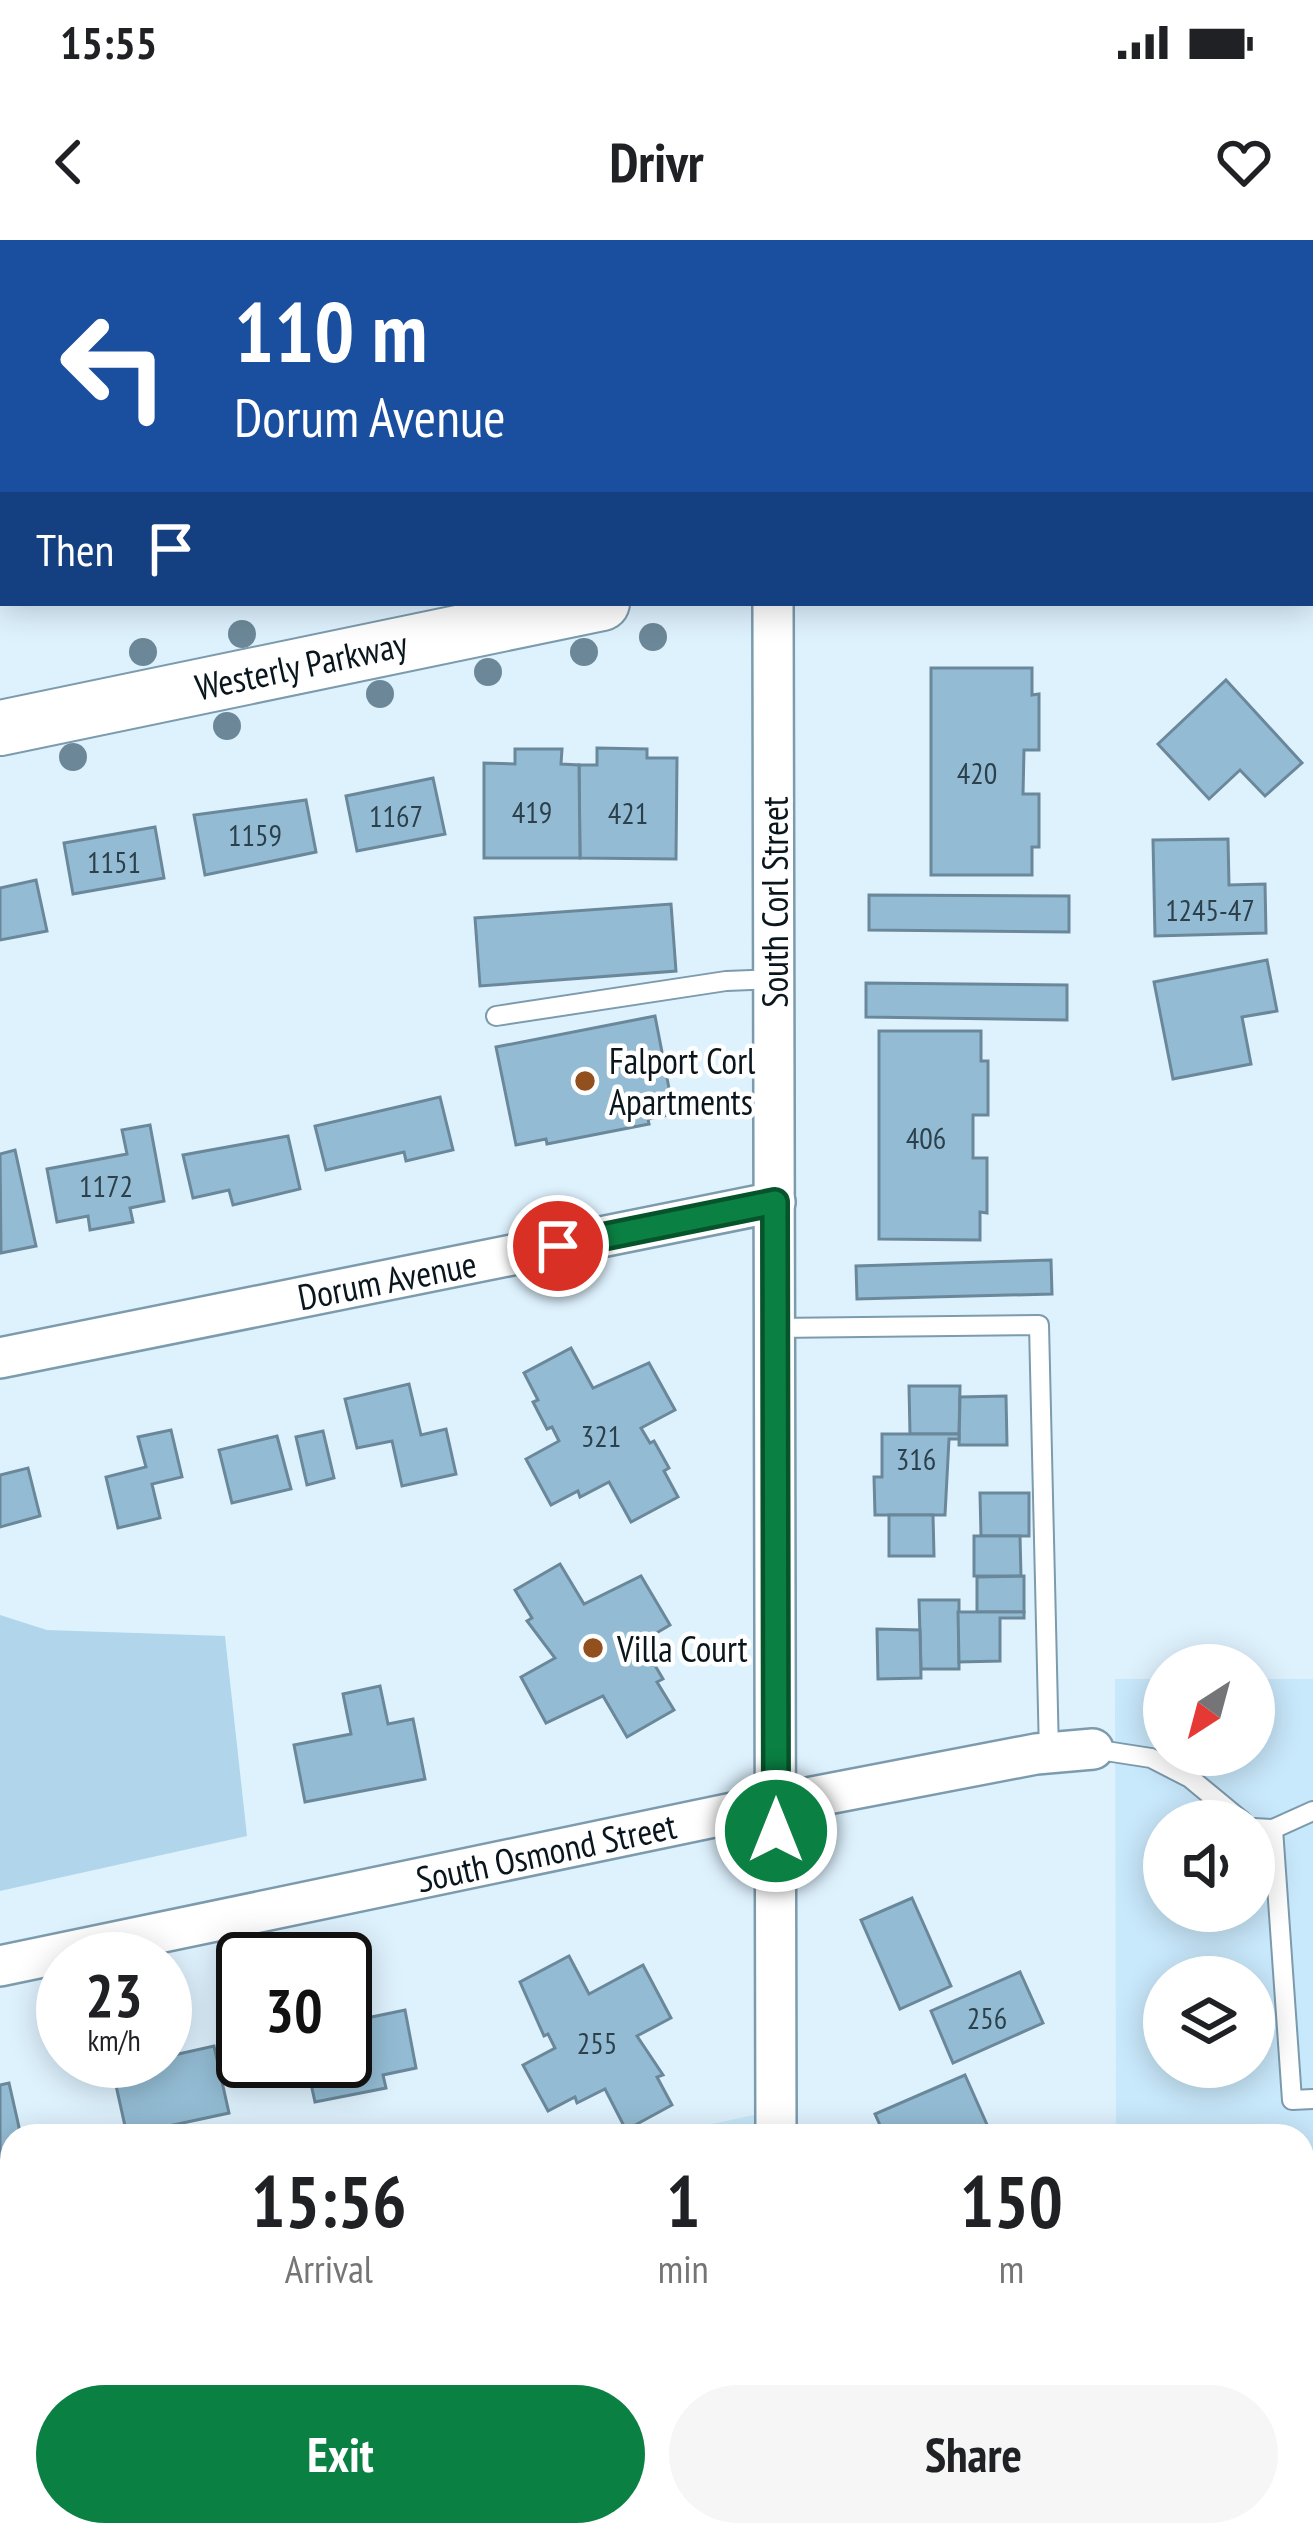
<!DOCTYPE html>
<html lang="en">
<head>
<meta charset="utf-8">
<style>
  body { margin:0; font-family:"PT Sans Narrow",sans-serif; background:#f6f6f6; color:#202124; height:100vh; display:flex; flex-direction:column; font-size:45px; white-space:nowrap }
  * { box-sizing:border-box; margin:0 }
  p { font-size:39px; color:#757577 }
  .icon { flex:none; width:66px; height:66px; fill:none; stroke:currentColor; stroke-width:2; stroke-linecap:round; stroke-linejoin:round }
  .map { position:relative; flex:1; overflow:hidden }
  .drawer { position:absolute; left:0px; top:1884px; width:1314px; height:423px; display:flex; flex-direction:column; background:#fff; border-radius:36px 36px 0 0; box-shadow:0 6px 30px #0003 }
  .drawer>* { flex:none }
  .banner { position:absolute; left:0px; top:0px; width:1314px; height:366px; box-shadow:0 6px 30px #0003; background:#1a4fa0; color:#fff; overflow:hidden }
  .needle { width:78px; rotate:216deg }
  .tools { position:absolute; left:1143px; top:1404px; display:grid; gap:24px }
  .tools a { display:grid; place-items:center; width:132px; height:132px; border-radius:50%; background:#fff; box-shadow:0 6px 30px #0003; font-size:60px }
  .speed { position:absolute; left:36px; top:1692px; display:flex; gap:24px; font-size:60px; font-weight:700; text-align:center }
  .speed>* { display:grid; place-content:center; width:156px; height:156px; border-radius:50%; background:#fff; box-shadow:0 6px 30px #0003; line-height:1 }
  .speed small { font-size:30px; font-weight:400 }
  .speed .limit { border:6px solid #111; border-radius:18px; background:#fff; color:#111 }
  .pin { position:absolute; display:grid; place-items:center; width:102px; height:102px; color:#fff; margin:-51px; border:6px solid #fff; border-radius:50%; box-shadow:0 3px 12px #0007 }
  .me { position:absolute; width:132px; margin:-66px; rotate:0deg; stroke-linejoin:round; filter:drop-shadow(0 0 9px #0008) }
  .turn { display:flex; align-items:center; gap:42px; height:252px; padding:0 36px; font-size:54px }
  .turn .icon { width:156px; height:156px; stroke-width:2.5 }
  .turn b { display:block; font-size:84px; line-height:102px }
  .then { display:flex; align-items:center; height:114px; padding:0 36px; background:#0003; gap:24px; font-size:45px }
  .eta { display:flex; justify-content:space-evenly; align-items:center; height:204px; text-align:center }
  .eta b { font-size:72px; font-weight:700; line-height:84px }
  .action { display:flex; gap:24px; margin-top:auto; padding:24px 36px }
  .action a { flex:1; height:138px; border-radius:72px; background:#0b8043; color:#fff; font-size:48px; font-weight:700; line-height:138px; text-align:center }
  .action a+a { background:#f6f6f6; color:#202124 }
  .status { display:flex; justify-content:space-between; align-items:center; height:84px; padding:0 60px; background:#fff; direction:ltr }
  .status svg { height:33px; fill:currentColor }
  header { display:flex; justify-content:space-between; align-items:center; height:156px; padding:0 36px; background:#fff; font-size:54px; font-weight:700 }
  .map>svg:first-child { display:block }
  .built { fill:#c8e8fb; fill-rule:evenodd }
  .green { fill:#b1d6ec }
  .building { fill:#93bcd4; stroke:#6a889a; stroke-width:3 }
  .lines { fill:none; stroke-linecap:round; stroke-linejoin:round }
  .service-casing { stroke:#7c9bad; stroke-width:22 }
  .minor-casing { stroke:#7c9bad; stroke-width:44 }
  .secondary-casing { stroke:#7c9bad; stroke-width:58 }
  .service { stroke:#fff; stroke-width:18 }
  .minor { stroke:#fff; stroke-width:39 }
  .secondary { stroke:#fff; stroke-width:54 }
  .tree { fill:#6c8898 }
  .route-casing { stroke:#07532c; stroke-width:30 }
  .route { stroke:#0b8043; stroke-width:21 }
  .poi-dot { fill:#92501e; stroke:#fff; stroke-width:4.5 }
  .labels { text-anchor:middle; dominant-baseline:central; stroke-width:9; stroke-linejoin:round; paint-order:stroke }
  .number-label { font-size:30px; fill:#2c404b }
  .street-label { font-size:36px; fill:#0a161d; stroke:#fff }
  .poi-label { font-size:36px; fill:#0a161d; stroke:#fff; text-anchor:start }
</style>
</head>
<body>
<div class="status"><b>15:55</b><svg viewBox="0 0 49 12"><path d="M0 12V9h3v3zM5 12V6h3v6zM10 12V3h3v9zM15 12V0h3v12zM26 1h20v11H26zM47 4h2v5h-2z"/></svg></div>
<header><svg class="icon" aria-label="back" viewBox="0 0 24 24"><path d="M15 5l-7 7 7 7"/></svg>Drivr<svg class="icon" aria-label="heart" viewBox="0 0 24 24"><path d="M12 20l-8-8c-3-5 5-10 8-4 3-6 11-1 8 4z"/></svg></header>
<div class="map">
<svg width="1313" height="2306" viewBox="0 0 1313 2306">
  <rect width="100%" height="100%" fill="#def2fe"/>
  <g class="built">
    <path d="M1115 1439H1164V1515H1254V1439H1313V2306H1118V2295H1302V1896H1116ZM1164 1581H1254V1671H1164ZM1164 1737H1254V1827H1164Z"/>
    <polygon points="776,1870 776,1896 655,1896 717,1883"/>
    <polygon points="12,2031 12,2295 753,2295 751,2306 0,2306 0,2033"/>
  </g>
  <g class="green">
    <polygon points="0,1375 47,1390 225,1396 247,1596 0,1651"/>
    <polygon points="1302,2064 1313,2064 1313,2306 1141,2306 1141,2295 1302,2295"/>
    <polygon points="12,2091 12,2250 0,2245 0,2094"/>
  </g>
  <g class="building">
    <polygon points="931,428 1032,428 1032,455 1039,454 1039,510 1024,510 1023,554 1039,554 1039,607 1032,607 1032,635 931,635"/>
    <polygon points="1226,440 1302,523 1265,556 1240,530 1209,559 1158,504"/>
    <polygon points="597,508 647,509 647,518 677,518 676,619 580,618 579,525 597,525"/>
    <polygon points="515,509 562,509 561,524 579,525 580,618 484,618 484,523 515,524"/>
    <polygon points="433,538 445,594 357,611 346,556"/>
    <polygon points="306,560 316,612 205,635 194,575"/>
    <polygon points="155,587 164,638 73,654 64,603"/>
    <polygon points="1228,599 1229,645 1265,644 1266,693 1155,696 1153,600"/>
    <polygon points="36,640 47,691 0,700 0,648"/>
    <polygon points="869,655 1069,656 1069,692 869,690"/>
    <polygon points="671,664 676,731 480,746 475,678"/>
    <polygon points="1267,720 1277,771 1242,777 1251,824 1173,839 1154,742"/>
    <polygon points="866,743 1067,745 1067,780 866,777"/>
    <polygon points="655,776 674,874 648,879 649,884 547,904 546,899 516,905 496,807"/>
    <polygon points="879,791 981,791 981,821 988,821 988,875 973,875 973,918 987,918 987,973 980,972 980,1000 879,999"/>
    <polygon points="440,857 453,910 406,921 404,912 326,930 315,886"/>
    <polygon points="150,885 164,961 130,968 133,982 90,990 88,976 57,982 47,929 127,914 122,890"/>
    <polygon points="288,896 300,949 233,965 229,950 193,958 183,915"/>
    <polygon points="15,910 36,1006 1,1013 0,914"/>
    <polygon points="1051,1020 1052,1054 857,1059 856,1026"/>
    <polygon points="571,1108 593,1148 649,1123 675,1170 641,1188 650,1203 654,1201 669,1228 664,1231 678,1257 631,1282 609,1242 580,1257 578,1251 551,1265 526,1219 559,1201 552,1187 547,1189 533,1162 538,1160 524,1133"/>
    <polygon points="409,1144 421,1195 446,1189 456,1234 402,1246 392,1201 357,1208 345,1159"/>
    <polygon points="909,1146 960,1146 959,1194 910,1194"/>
    <polygon points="1006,1156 1007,1205 959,1205 960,1157"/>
    <polygon points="171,1190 182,1237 152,1244 160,1278 118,1288 106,1237 146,1227 138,1197"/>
    <polygon points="323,1191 334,1238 307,1245 296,1197"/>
    <polygon points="882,1194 959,1194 959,1199 949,1199 945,1275 875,1275 874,1237 882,1237"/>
    <polygon points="277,1196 291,1249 232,1263 219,1210"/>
    <polygon points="28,1228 40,1276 0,1287 0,1235"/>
    <polygon points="980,1253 1029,1253 1029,1296 981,1296"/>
    <polygon points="889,1275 933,1275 934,1316 889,1316"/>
    <polygon points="974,1296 1020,1296 1021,1336 974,1336"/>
    <polygon points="560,1324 584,1364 641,1336 670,1385 636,1405 642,1415 647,1412 663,1439 657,1442 674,1470 627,1497 603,1456 546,1483 521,1437 555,1418 527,1381 532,1378 515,1350"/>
    <polygon points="1024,1336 1024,1372 977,1372 977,1337"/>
    <polygon points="919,1360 959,1360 959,1429 921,1429"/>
    <polygon points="958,1372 1024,1372 1024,1378 1000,1378 1000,1421 959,1422"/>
    <polygon points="877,1389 920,1390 921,1438 878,1439"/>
    <polygon points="380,1446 388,1484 413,1479 425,1539 305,1562 294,1505 351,1494 343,1454"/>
    <polygon points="912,1658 951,1746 900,1769 861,1680"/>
    <polygon points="569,1716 589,1754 643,1725 671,1778 637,1796 663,1835 657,1837 672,1865 626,1890 605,1849 577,1863 575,1857 548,1871 523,1825 555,1808 548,1794 544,1796 520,1742"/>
    <polygon points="1020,1732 1043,1783 953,1823 931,1771"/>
    <polygon points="405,1770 416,1828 383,1835 386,1848 315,1862 306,1821 345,1821 345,1800 365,1795 362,1779"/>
    <polygon points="214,1806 229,1873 127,1895 115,1841 139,1836 136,1824 165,1821 165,1817"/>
    <polygon points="965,1835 988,1887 967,1896 885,1896 875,1874"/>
    <polygon points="9,1843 21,1896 12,1896 12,1931 0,1934 0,1845"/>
    <polygon points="108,2295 530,2295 532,2306 111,2306"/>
  </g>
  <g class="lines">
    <g class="service-casing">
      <g id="service">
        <polyline points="496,776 726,741 775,739"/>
        <polyline points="775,1088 1039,1085 1049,1513"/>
        <polyline points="1093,1509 1151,1518 1190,1538 1242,1581"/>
        <polyline points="1254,1588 1273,1589 1313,1571"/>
        <polyline points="1273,1589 1292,1860 1313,1859"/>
        <polyline points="601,2295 603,2306"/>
      </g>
    </g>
    <g class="minor-casing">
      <g id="minor">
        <polyline points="773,363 776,1896"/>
        <polyline points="0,1118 775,962"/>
        <polyline points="0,1726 776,1564 1036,1514 1093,1509"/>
        <polyline points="774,2306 774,2295"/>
      </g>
    </g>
    <g class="secondary-casing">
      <g id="secondary">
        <polyline points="1311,323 1313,323"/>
        <polyline points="0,488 602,363"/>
      </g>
    </g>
    <use href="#service" class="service"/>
    <use href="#minor" class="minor"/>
    <use href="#secondary" class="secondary"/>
  </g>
  <g class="tree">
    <circle cx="242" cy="394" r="14"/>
    <circle cx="653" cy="397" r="14"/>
    <circle cx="143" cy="412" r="14"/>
    <circle cx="584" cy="412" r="14"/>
    <circle cx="488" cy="432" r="14"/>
    <circle cx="380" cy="454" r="14"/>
    <circle cx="227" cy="486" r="14"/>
    <circle cx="73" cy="517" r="14"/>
  </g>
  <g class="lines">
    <g class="route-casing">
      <polyline id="route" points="558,1006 775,962 776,1591"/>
    </g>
    <use href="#route" class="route"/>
  </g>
  <g class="poi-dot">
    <circle cx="585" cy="841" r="12"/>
    <circle cx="593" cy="1408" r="12"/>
  </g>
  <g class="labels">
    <g class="number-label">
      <text x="977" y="532">420</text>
      <text x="532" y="571">419</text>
      <text x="628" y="572">421</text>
      <text x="396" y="575">1167</text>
      <text x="255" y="594">1159</text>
      <text x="114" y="621">1151</text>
      <text x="1210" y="669">1245-47</text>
      <text x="926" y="897">406</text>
      <text x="106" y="945">1172</text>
      <text x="601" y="1195">321</text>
      <text x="916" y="1218">316</text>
      <text x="987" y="1777">256</text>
      <text x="597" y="1802">255</text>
    </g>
    <g class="street-label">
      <text transform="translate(301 425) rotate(-12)">Westerly Parkway</text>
      <text transform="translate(774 662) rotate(-90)">South Corl Street</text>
      <text transform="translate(387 1040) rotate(-11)">Dorum Avenue</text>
      <text transform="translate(546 1612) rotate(-12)">South Osmond Street</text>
    </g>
    <g class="poi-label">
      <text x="609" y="820">Falport Corl<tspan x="609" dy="41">Apartments</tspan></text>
      <text x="617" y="1408">Villa Court</text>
    </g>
  </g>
</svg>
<div class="tools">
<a><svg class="needle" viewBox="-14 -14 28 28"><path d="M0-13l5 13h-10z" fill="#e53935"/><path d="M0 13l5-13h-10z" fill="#757577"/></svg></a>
<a><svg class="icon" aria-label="sound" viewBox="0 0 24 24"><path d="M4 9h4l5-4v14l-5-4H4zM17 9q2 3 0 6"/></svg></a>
<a><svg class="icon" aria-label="layers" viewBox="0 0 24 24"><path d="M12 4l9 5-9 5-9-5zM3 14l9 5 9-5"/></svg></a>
</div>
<div class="speed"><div>23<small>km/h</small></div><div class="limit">30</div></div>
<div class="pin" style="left:558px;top:1006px;background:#d93025"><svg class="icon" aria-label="arrive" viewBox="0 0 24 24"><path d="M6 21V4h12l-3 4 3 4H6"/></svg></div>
<svg class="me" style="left:776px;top:1591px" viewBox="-20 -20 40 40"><circle r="17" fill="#0b8043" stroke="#fff" stroke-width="3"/><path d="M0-11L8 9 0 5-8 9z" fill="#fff"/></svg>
<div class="banner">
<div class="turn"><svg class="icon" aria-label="left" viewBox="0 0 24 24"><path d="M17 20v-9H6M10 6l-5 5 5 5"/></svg><div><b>110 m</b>Dorum Avenue</div></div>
<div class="then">Then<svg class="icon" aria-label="arrive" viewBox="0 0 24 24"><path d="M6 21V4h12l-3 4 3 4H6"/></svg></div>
</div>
<section class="drawer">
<div class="eta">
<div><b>15:56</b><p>Arrival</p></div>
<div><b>1</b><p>min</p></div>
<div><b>150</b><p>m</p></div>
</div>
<div class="action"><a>Exit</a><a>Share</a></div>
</section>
</div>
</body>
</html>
